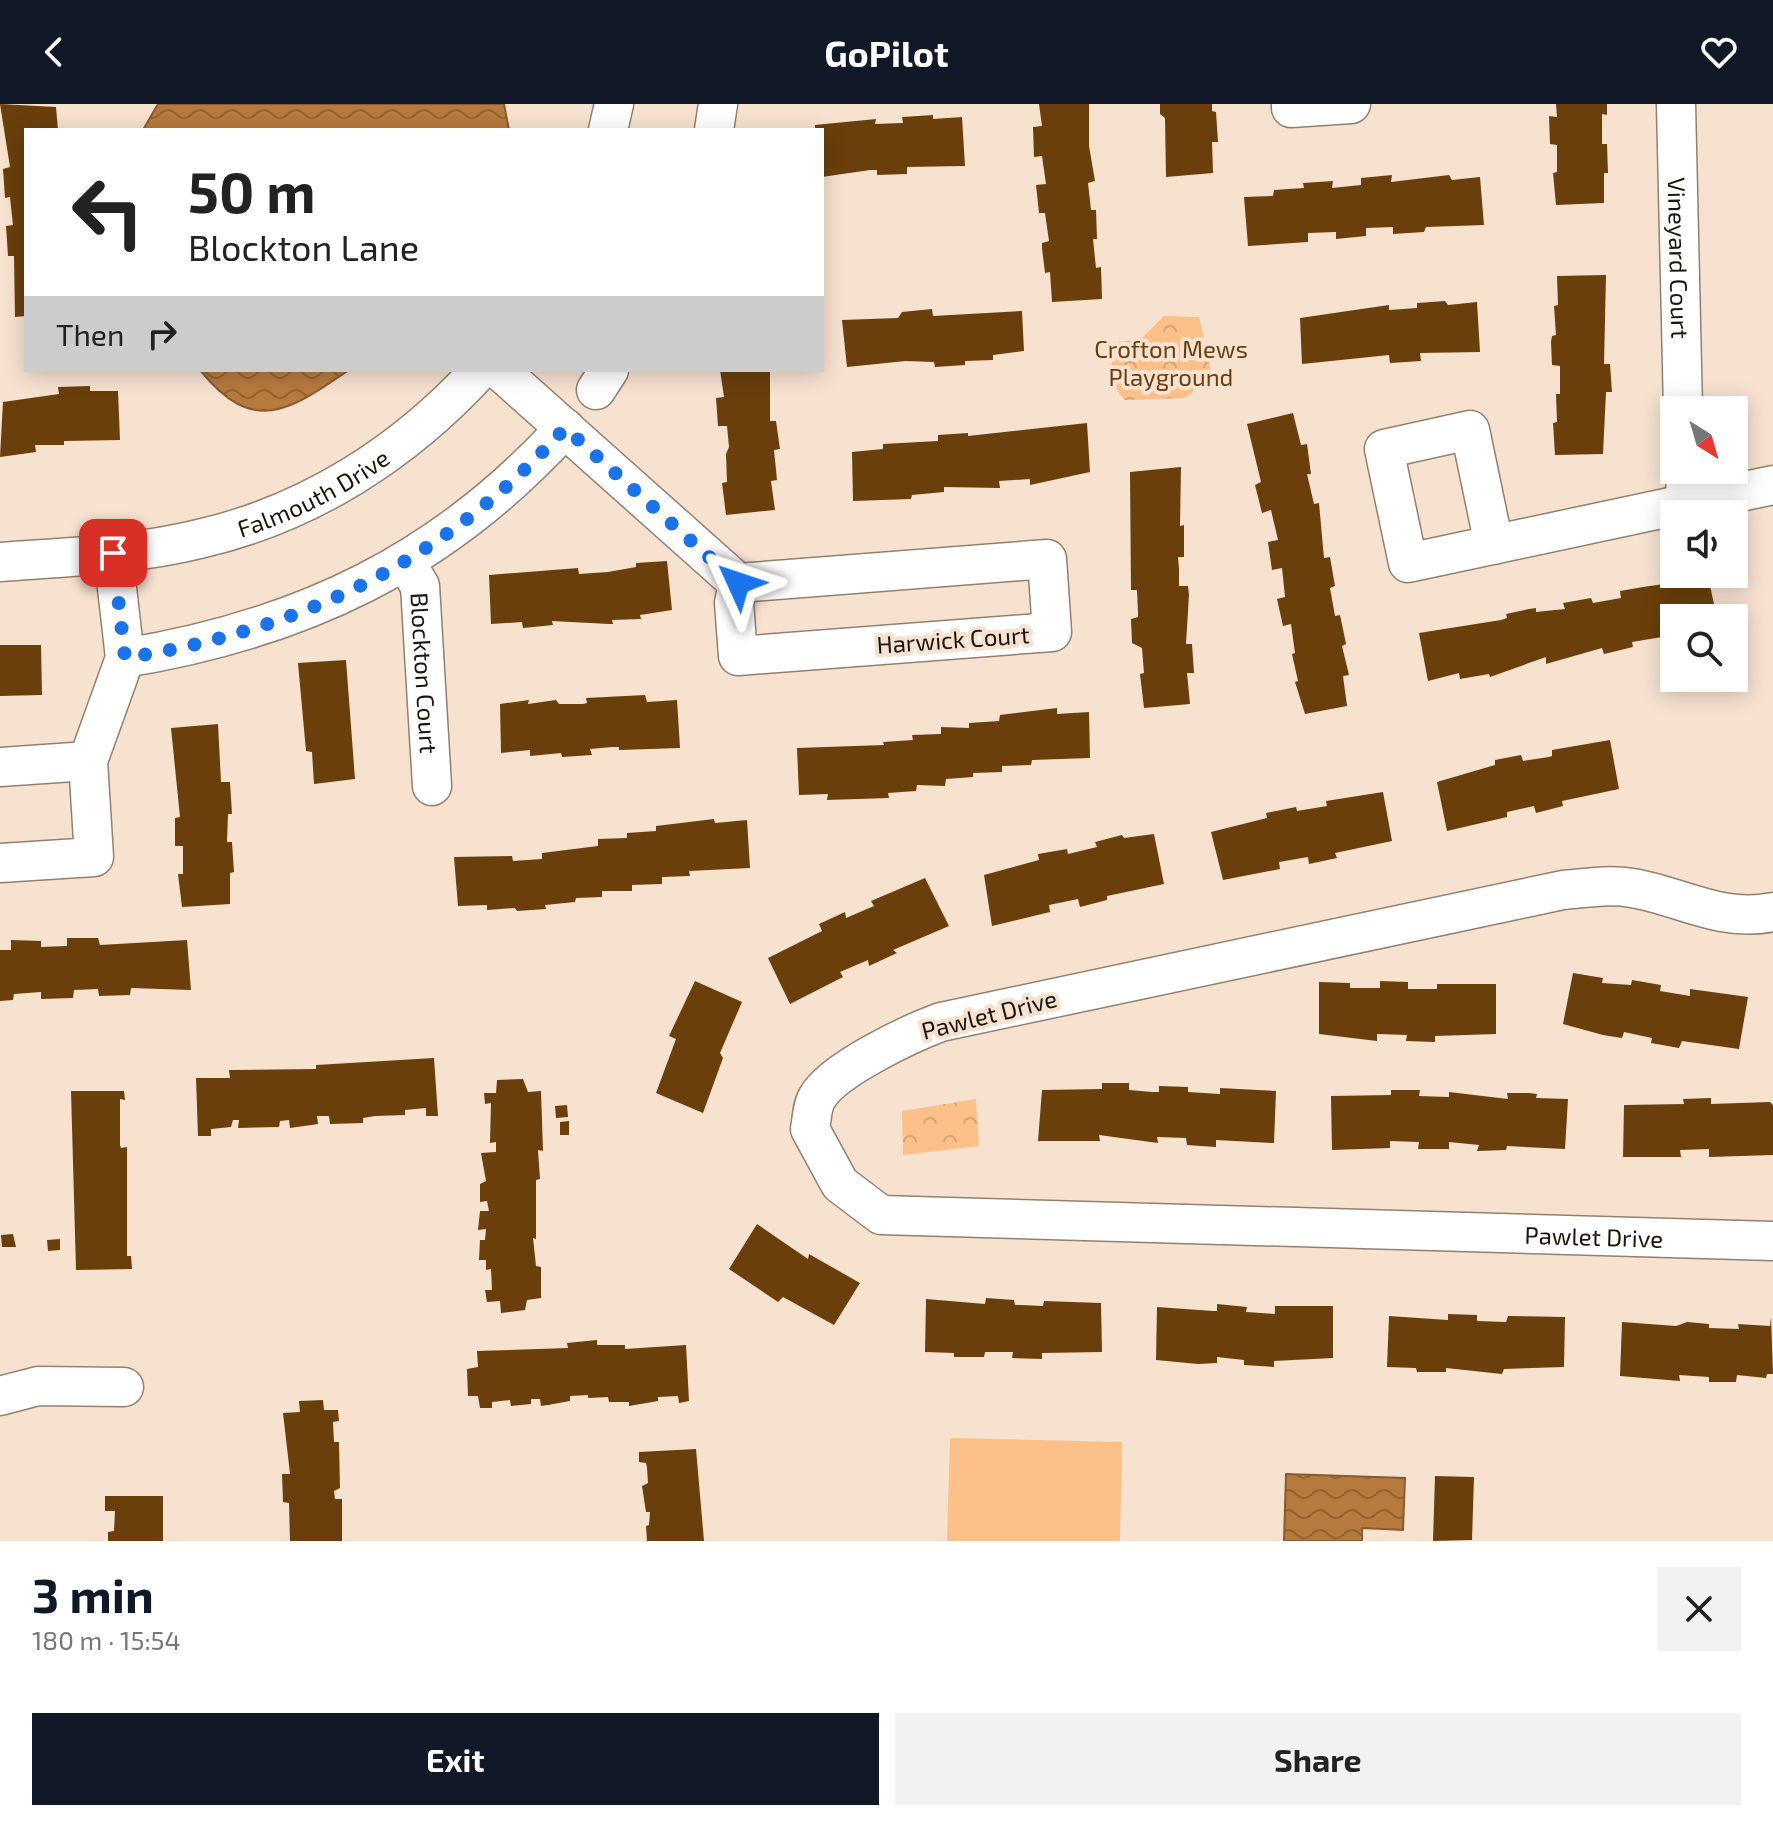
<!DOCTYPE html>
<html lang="en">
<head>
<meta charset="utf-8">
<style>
  body { margin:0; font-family:"Exo 2",sans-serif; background:#f2f2f2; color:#222; height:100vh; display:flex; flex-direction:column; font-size:30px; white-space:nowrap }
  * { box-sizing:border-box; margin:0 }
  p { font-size:26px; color:#767676 }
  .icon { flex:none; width:44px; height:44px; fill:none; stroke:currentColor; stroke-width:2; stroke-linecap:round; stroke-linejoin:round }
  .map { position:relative; height:1437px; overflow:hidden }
  .panel { display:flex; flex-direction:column; background:#fff; flex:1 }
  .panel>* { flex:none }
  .guide { position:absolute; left:24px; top:24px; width:800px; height:244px; border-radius:0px; box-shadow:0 4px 20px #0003; background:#fff; color:#222; overflow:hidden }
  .needle { width:52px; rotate:143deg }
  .fabs { position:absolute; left:1660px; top:292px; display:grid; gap:16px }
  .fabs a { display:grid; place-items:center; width:88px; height:88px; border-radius:0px; background:#fff; box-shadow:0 4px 20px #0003; font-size:40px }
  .pin { position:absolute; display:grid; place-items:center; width:68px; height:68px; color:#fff; margin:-34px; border-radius:16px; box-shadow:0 4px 12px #0006 }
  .me { position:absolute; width:88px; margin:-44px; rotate:312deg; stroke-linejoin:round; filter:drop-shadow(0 0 6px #0008) }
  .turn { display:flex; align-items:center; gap:28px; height:168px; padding:0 32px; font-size:36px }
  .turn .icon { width:104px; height:104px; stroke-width:2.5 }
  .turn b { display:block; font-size:56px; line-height:68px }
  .then { display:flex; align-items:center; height:76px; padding:0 32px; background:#0003; gap:16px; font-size:30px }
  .round { display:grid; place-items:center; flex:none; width:84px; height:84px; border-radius:0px; background:#f2f2f2 }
  .summary { display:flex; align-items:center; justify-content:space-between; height:136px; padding:0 32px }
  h1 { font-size:48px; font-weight:700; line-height:60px; color:#111827 }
  .action { display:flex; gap:16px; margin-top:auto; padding:16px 32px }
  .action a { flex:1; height:92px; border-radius:0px; background:#111827; color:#fff; font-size:32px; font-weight:700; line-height:92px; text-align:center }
  .action a+a { background:#f2f2f2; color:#222 }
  header { display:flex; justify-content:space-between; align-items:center; height:104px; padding:0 32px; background:#111827; color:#fff; font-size:36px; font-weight:700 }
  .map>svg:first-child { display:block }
  .forest { fill:url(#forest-crowns) }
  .garden { fill:#fcc088 }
  .water { fill:url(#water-waves); stroke:#885b30; stroke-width:2 }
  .building { fill:#6a3f0c }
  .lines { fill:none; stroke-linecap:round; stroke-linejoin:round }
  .minor-casing { stroke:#938070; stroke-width:41 }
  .minor { stroke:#fff; stroke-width:38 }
  .route { stroke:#1a73e8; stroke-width:14; stroke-dasharray:0 25.2 }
  .labels { text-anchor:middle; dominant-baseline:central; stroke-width:8; stroke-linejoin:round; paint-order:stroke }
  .street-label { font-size:24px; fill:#1c140e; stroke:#f7e2d0 }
  .park-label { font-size:24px; fill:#673e0f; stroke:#f7e2d0 }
</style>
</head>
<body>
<header><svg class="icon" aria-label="back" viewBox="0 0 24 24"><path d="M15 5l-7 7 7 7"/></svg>GoPilot<svg class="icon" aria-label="heart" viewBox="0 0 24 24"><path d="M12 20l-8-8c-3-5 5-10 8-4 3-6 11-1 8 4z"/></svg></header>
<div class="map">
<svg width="1773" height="1437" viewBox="0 0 1773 1437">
  <defs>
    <pattern id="forest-crowns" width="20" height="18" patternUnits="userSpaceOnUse" patternTransform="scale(2)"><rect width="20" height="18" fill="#fcc088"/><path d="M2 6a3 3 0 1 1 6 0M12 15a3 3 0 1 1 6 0" fill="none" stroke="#d7a474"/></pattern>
    <pattern id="water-waves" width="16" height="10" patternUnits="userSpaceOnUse" patternTransform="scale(2)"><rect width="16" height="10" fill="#b77a3e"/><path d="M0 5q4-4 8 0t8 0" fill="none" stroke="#946332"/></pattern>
  </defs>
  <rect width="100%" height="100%" fill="#f7e2d0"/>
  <g class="forest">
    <polygon points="1164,212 1199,213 1212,272 1185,294 1124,296 1108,272 1118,238 1141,235"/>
    <polygon points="976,995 979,1042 903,1051 902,1007"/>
  </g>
  <polygon class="garden" points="950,1334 1122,1338 1120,1437 947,1437"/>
  <g class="water">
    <polygon points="158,0 504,0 509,26 143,26"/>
    <path d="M200 266H349C289 307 253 332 200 266Z"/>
    <polygon points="1286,1370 1405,1374 1403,1426 1362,1424 1362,1437 1284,1437"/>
  </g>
  <g class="building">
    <polygon points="0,0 56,3 58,26 26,26 26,212 15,213 14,152 8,152 6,122 13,121 11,103 10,93 5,94 3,65 10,63"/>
    <polygon points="1039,0 1089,0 1089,42 1095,77 1088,79 1091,106 1096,106 1097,135 1093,135 1096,164 1101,163 1102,195 1052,198 1050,168 1045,169 1042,144 1042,139 1049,137 1045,109 1039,109 1036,81 1046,80 1042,52 1034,53 1033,23 1042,22"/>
    <polygon points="1160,0 1212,0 1212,7 1216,8 1218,38 1212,38 1213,69 1166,73 1165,14 1160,10"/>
    <polygon points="1556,0 1607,0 1607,11 1602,10 1602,40 1607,40 1608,69 1604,69 1604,99 1556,101 1553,69 1557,68 1557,41 1550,40 1549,12 1557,13"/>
    <polygon points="933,11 933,15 962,13 965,62 907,63 907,70 877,71 877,66 870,66 822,73 822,26 815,26 815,21 876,15 875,20 903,19 902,13"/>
    <polygon points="1392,71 1391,78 1449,71 1452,76 1480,73 1484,121 1426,123 1424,128 1393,130 1393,123 1366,124 1366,132 1336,135 1336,128 1308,129 1308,138 1248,142 1244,93 1273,92 1274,86 1304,84 1303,79 1333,77 1332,84 1361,81 1361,74"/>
    <polygon points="1606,171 1604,260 1610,260 1612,288 1606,288 1603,350 1555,351 1553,319 1557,318 1556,290 1560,290 1560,262 1552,261 1551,238 1552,232 1556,231 1554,202 1558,201 1557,172"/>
    <polygon points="1445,197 1448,201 1477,198 1480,248 1420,249 1421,257 1390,259 1389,251 1302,260 1300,214 1389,201 1389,206 1417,204 1417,199"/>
    <polygon points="932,205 933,212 1022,207 1024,247 993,251 993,256 965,257 965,261 935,263 934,258 906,257 847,263 842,216 898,214 902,208"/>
    <polygon points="720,266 770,266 770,317 776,317 780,345 774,346 777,376 771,377 775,406 726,411 722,379 727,378 726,350 729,343 727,322 718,322 716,294 724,293"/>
    <polygon points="90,282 90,287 118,287 120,336 64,337 64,341 35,341 36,348 0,353 3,298 59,290 58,283"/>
    <polygon points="1293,309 1301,341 1307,340 1311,370 1307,370 1314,400 1319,399 1324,454 1330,453 1335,482 1330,484 1335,512 1340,511 1344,530 1346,540 1342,542 1349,571 1343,572 1347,602 1305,610 1295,578 1298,577 1292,550 1295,549 1291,520 1283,522 1277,495 1285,493 1282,464 1272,466 1268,438 1278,436 1271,406 1262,409 1255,381 1261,378 1247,320"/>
    <polygon points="1087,319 1090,368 1030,381 1030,375 999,377 1000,384 944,383 944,388 912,391 911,395 853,397 852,348 883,345 883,340 938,337 938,331 968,329 968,332"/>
    <polygon points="1181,363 1180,422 1184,421 1184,453 1178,453 1179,465 1179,482 1188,482 1189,491 1186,540 1192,540 1194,569 1187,569 1190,600 1144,604 1140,570 1144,569 1142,544 1132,539 1131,515 1138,513 1138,509 1137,486 1131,486 1130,368"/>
    <polygon points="667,457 672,506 640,511 641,515 612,516 613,520 609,520 552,517 553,521 523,524 522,518 491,520 489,471 578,464 579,470 608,468 636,463 636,459"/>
    <polygon points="1709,477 1717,514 1674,514 1674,531 1632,538 1633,543 1604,550 1602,544 1546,560 1546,553 1490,573 1489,570 1460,575 1459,569 1428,577 1419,529 1501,516 1507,514 1506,510 1529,505 1536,504 1536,508 1565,505 1563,499 1591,494 1593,499 1621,494 1620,487 1643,483 1678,478 1680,484"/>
    <polygon points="0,541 41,541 42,591 0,592"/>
    <polygon points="346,556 355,675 314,680 312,648 306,647 298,559"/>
    <polygon points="645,591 647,598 677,596 680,644 619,646 619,643 612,643 590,645 592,651 562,653 561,649 530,652 530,646 501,649 500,600 529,596 528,600 556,596 559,600 583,600 587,599 586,594"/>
    <polygon points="1057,604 1057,610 1089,608 1090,654 1032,656 1031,661 1002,662 1002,668 973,669 973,673 946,675 945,682 917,681 916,687 888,689 889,694 827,696 828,690 799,691 797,644 884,641 883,638 913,636 912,631 941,630 941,623 969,624 969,619 999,617 1000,611"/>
    <polygon points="218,620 221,678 230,678 232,710 228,710 227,738 232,738 234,768 230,769 230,800 182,803 178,770 183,770 183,742 175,742 175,714 180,713 171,624"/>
    <polygon points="1610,636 1619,685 1562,697 1563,702 1536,709 1534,702 1507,708 1507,713 1447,727 1437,678 1495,661 1495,656 1521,651 1523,657 1549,653 1552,652 1552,646"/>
    <polygon points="1383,688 1392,737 1335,749 1337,754 1309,760 1308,753 1279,758 1280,765 1223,776 1211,728 1267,714 1266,709 1296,703 1297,707 1327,702 1326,697"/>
    <polygon points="714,715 715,719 747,716 750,764 689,767 690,772 662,773 662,780 632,781 632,787 602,787 602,793 576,794 575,798 545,801 546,805 517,807 515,804 487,806 487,801 458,802 454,753 512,752 513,757 542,755 542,749 598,742 598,735 627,734 627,729 656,727 656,722"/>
    <polygon points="1154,730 1164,780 1107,792 1107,796 1080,803 1078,795 1049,801 1050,808 992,822 984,771 1039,756 1038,750 1067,745 1068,750 1097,743 1095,738 1122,731 1124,734"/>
    <polygon points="925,774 949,822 893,846 897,849 869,862 868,856 840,868 843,873 790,900 768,854 822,827 819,820 845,808 846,814 874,802 871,797"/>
    <polygon points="67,834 98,834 100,841 187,836 191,886 131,884 130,891 99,892 98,885 74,886 73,894 41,895 41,888 14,890 13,896 0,897 0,846 11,846 11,836 41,837 41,843 67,842"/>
    <polygon points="1573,869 1603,874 1602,879 1631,881 1632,876 1661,881 1660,887 1690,892 1690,885 1748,893 1739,945 1682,937 1679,944 1651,939 1652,934 1624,928 1622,934 1603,931 1563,920"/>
    <polygon points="695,877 742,898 720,949 723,954 703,1009 656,989 676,935 669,932"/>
    <polygon points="1380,877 1408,878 1408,885 1437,885 1437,880 1496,880 1496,930 1435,932 1435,938 1406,937 1407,931 1377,930 1377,937 1319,930 1319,878 1350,879 1350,884 1380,884"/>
    <polygon points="434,954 438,1012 426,1012 426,1004 405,1006 405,1011 375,1012 363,1014 363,1019 330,1020 329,1012 317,1012 318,1020 290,1024 289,1016 280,1017 279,1023 238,1024 239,1016 233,1016 231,1023 211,1025 211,1032 198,1032 196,974 230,974 229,966 316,965 316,961"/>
    <polygon points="523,975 528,988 541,987 543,1047 538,1046 540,1075 536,1076 536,1135 533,1134 536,1162 541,1163 541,1194 527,1196 525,1206 501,1209 500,1197 487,1198 485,1186 492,1186 491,1165 486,1166 486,1156 479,1156 480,1136 485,1136 486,1125 478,1126 480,1107 489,1107 487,1097 480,1098 480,1080 486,1077 481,1049 496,1048 496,1038 490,1039 491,999 485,1000 484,989 496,989 497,976"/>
    <polygon points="1102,979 1129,979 1129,986 1152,988 1159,988 1159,982 1188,983 1188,988 1220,990 1220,984 1276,987 1274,1039 1216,1036 1216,1043 1187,1041 1186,1034 1157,1033 1158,1039 1099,1031 1100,1037 1038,1037 1042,986 1102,985"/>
    <polygon points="1391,986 1420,986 1419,992 1449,993 1449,988 1508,995 1507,989 1529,989 1537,990 1536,994 1568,995 1565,1045 1507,1042 1506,1046 1477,1047 1479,1041 1449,1038 1449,1045 1418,1045 1419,1038 1390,1037 1390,1044 1332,1046 1331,992 1391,991"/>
    <polygon points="71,987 124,987 125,996 120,995 120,1041 121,1044 127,1043 127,1152 131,1152 132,1165 76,1166"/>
    <polygon points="1711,994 1711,1000 1770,998 1773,1001 1773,1051 1709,1053 1709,1045 1680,1046 1681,1053 1623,1053 1624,1001 1684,1000 1683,995"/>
    <polygon points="567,1001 568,1013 556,1014 555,1002"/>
    <polygon points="569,1017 569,1031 560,1031 560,1018"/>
    <polygon points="757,1120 808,1155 809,1150 860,1179 834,1221 783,1193 778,1198 729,1165"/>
    <polygon points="13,1130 16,1143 2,1143 1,1131"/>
    <polygon points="60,1135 60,1146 48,1147 47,1136"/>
    <polygon points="986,1194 1014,1196 1015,1201 1021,1201 1043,1202 1044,1197 1101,1199 1102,1248 1042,1249 1042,1255 1012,1254 1013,1248 985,1248 984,1253 954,1253 954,1249 925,1248 926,1195 985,1200"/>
    <polygon points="1217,1200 1247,1203 1246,1208 1275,1210 1275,1202 1333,1202 1333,1254 1274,1257 1274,1263 1244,1261 1244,1256 1217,1253 1217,1259 1198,1260 1156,1256 1157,1203 1213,1207 1217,1207"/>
    <polygon points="1448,1210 1477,1211 1477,1217 1506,1218 1508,1212 1565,1213 1564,1263 1504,1265 1502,1270 1446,1264 1446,1268 1417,1268 1416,1264 1387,1263 1389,1212 1448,1216"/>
    <polygon points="1771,1213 1773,1270 1767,1270 1766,1274 1737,1271 1736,1278 1709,1278 1709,1273 1679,1271 1680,1277 1620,1272 1622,1218 1676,1222 1687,1218 1709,1220 1709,1224 1739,1225 1738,1220 1770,1222"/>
    <polygon points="597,1236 597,1241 625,1241 625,1245 686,1241 689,1297 679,1299 678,1292 658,1293 658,1297 629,1302 629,1298 609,1298 608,1293 588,1294 588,1291 570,1292 570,1297 548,1301 541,1302 540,1295 531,1295 531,1300 511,1302 510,1296 492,1298 492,1304 480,1304 478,1292 468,1292 467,1265 478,1263 477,1247 568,1244 567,1239"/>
    <polygon points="323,1296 324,1306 338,1306 339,1317 333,1318 334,1338 339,1338 340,1384 334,1387 335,1395 342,1395 342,1437 290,1437 289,1399 283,1398 282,1370 290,1370 283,1309 300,1308 299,1297"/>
    <polygon points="696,1345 704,1437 647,1437 646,1422 649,1421 650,1408 646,1408 642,1382 648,1379 647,1364 646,1359 639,1358 639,1348"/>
    <polygon points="1435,1372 1474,1373 1472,1436 1433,1437"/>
    <polygon points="105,1392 163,1392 163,1437 108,1437 108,1428 114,1427 115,1407 105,1407"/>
  </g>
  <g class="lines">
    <g class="minor-casing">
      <g id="minor">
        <polyline points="1291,0 1291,4 1351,0"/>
        <path id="s1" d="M1676 0 1683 306"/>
        <polyline points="608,26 614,0"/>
        <polyline points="714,26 718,0"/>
        <polyline points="499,266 738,479 1047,455 1052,528 738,552 734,499 738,479"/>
        <polyline points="596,286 609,266"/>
        <polyline points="1685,366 1686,400"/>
        <polyline points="1494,441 1470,326 1384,345 1408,459 1773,381"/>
        <path id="s2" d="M0 458C66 453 134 451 199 435 309 410 404 349 480 266"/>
        <path id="s3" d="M406 459 420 482 432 682"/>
        <path d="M125 554C302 525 443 458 565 324"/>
        <polyline points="0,663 88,657"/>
        <polyline points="0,759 94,753 88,657 125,554 113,449"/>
        <path id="s4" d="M1773 808C1721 819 1681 792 1632 784 1609 780 1586 784 1563 786L941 918C911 929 832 966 817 994 812 1002 812 1015 810 1025L840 1080 881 1111 1773 1137"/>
        <polyline points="0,1292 38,1282 124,1283"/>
      </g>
    </g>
    <use href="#minor" class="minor"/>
  </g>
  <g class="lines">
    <path class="route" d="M113 449 125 554C302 526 444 458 565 324L738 479"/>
  </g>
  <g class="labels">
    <g class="street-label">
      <text stroke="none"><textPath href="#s1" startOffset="154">Vineyard Court</textPath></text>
      <text stroke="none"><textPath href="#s2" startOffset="324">Falmouth Drive</textPath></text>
      <text transform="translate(953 535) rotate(-4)">Harwick Court</text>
      <text stroke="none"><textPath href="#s3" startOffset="114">Blockton Court</textPath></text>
      <text transform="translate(989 910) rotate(-14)">Pawlet Drive</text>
      <text stroke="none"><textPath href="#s4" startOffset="1856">Pawlet Drive</textPath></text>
    </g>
    <g class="park-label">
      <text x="1171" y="244">Crofton Mews<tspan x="1171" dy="28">Playground</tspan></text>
    </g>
  </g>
</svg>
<div class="fabs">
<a><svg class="needle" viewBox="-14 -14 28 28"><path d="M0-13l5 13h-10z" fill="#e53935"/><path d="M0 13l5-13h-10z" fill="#767676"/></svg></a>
<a><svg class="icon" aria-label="sound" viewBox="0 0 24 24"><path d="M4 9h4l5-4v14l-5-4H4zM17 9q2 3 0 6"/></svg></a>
<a><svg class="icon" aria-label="search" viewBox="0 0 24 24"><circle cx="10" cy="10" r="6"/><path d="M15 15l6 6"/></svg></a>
</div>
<div class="pin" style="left:113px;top:449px;background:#d93025"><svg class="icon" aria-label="arrive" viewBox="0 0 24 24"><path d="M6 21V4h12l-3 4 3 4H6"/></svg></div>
<svg class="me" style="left:738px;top:479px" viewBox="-20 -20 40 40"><path d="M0-17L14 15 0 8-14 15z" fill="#1a73e8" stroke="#fff" stroke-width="4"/></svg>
<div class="guide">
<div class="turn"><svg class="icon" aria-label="left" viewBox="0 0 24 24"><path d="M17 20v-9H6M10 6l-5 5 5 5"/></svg><div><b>50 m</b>Blockton Lane</div></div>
<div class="then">Then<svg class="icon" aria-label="right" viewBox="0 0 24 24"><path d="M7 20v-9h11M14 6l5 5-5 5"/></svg></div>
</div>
</div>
<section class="panel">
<div class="summary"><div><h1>3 min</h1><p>180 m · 15:54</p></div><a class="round"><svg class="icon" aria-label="close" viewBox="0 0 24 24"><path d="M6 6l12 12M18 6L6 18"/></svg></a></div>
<div class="action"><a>Exit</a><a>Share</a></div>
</section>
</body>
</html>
